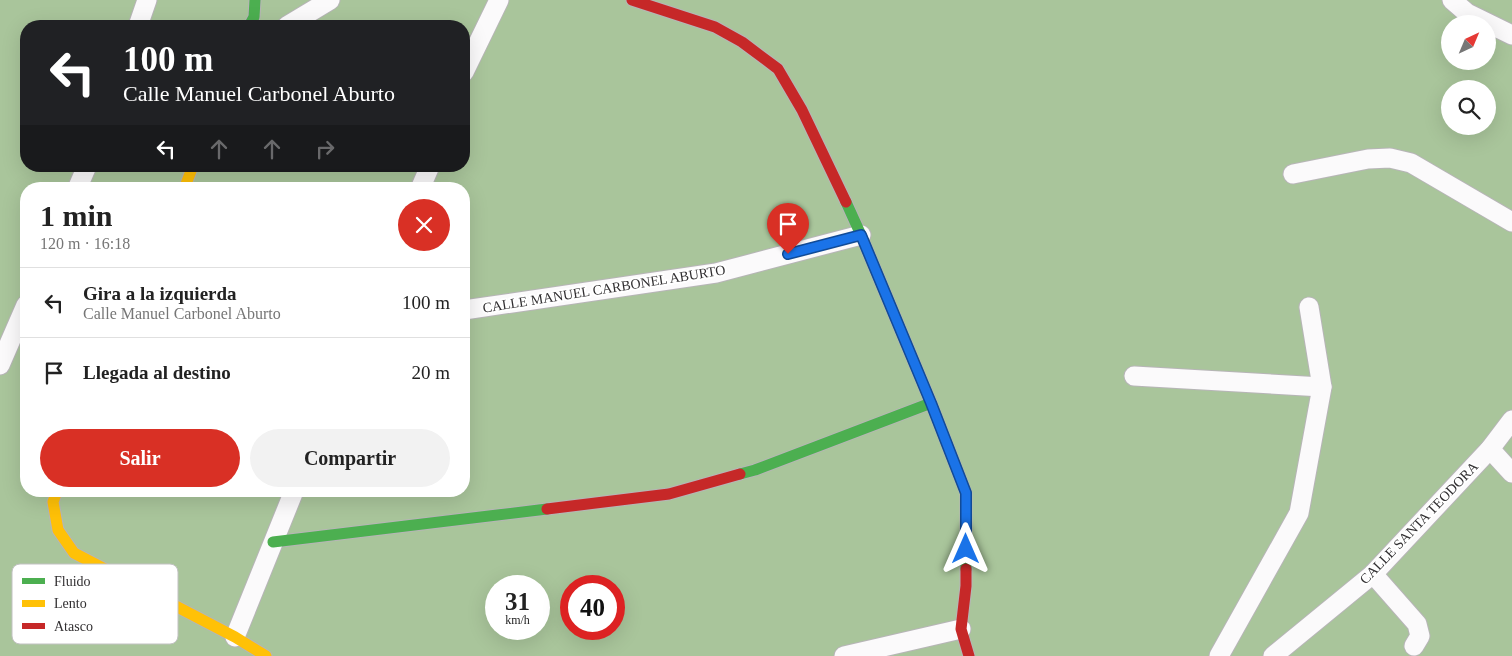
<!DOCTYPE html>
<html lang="es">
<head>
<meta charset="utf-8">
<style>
  body { margin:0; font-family:"Times New Roman",serif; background:#f2f2f2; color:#222; height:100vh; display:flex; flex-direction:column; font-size:19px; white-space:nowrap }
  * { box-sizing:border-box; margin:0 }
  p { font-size:16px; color:#767676 }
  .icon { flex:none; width:28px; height:28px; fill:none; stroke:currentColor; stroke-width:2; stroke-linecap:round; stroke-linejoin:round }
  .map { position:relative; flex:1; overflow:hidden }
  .sheet { position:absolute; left:20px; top:182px; width:450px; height:315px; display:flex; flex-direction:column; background:#fff; border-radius:20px; box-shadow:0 5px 20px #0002 }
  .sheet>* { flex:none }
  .banner { position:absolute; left:20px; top:20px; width:450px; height:152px; border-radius:20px; box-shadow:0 5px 20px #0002; background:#202124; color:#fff; overflow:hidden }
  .needle { width:32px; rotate:44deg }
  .buttons { position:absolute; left:1441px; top:15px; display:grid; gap:10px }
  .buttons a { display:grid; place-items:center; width:55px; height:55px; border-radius:50%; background:#fff; box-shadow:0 5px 20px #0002; font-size:25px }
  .speed { position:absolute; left:485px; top:575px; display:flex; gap:10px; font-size:25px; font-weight:700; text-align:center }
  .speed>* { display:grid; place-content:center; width:65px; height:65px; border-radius:50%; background:#fff; box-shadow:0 5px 20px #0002; line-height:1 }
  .speed small { font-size:12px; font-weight:400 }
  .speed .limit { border:8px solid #d22; background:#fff; color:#111 }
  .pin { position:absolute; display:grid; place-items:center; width:42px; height:42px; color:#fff; margin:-51px -21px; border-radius:50% 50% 50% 0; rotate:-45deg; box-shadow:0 0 5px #0007 }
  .pin .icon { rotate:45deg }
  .me { position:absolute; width:55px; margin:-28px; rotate:0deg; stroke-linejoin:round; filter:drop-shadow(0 0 4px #0008) }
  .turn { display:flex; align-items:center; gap:18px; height:105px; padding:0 20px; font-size:22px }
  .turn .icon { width:65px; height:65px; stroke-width:2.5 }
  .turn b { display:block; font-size:35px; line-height:42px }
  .lanes { display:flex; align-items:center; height:48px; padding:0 20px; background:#0003; justify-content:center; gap:25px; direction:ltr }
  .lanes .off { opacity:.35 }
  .round { display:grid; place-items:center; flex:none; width:52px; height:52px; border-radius:26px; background:#f2f2f2 }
  .summary { display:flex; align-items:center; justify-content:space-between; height:85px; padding:0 20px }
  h1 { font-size:30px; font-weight:700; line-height:38px }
  .button { display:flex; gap:10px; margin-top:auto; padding:10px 20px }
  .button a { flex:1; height:58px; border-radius:30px; background:#d93025; color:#fff; font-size:20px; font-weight:700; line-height:58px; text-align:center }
  .button a+a { background:#f2f2f2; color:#222 }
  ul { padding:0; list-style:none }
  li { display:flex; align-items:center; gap:15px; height:70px; padding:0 20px; border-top:1px solid #e0e0e0 }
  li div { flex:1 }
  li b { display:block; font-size:19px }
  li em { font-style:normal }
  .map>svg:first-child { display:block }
  .forest { fill:#a9c59b; fill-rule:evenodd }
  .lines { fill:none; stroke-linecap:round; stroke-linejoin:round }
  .street-casing { stroke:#b7b5b7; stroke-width:21 }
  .fast-casing { stroke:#b7b5b7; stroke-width:13 }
  .slow-casing { stroke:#b7b5b7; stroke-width:13 }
  .jam-casing { stroke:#b7b5b7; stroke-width:13 }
  .street { stroke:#fbfafb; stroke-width:19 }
  .fast { stroke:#4caf50; stroke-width:11 }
  .slow { stroke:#ffc107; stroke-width:11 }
  .jam { stroke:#c62828; stroke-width:11 }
  .route-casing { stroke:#114b97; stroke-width:12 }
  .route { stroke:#1a73e8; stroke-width:9 }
  .labels { text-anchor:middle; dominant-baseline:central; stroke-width:4; stroke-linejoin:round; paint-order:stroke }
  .street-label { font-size:14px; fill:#312f31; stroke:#fff }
  .key { fill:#fff; stroke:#c1c1c1; stroke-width:1 }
  .key-label { font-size:14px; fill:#312f31 }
</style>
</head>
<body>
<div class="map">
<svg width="1512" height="656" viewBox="0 0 1512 656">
  <rect width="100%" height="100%" fill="#e2dee2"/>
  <path class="forest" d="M0 0H1512V656H0ZM1450 24H1488V61H1450ZM26 26H464V166H26ZM1450 89H1488V126H1450ZM26 189H464V491H26ZM496 586H539V629H496ZM571 586H614V629H571Z"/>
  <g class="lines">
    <g class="street-casing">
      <g id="street">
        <polyline points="1452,0 1467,13 1512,35"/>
        <polyline points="138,26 147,0"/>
        <polyline points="287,26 330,0"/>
        <polyline points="464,72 499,0"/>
        <polyline points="1293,174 1368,159 1390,158 1411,163 1512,222"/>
        <polyline points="77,189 87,166"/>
        <polyline points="420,189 430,166"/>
        <polyline points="464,310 716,273 861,235"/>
        <polyline points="0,365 26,305"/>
        <polyline points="1134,376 1322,387"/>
        <polyline points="1490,449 1512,473"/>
        <polyline points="1373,574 1417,624 1420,636 1414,646"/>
        <polyline points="235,637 294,491"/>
        <polyline points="844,656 961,629"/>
        <polyline points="1219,656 1299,513 1322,387 1309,307"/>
        <polyline points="1273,656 1373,574 1490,449 1512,420"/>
      </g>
    </g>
    <g class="fast-casing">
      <g id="fast">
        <polyline points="249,26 254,17 255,0"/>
        <polyline points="846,202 861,235 931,403 966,493 966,569"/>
        <polyline points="740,474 755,470 931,403"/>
        <polyline points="273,542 547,509"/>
      </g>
    </g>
    <g class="slow-casing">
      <g id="slow">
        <polyline points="184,189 193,166"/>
        <polyline points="57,491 53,502 58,530 74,553 235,637 266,656"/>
      </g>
    </g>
    <g class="jam-casing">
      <g id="jam">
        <polyline points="632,0 715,27 742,42 778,69 802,110 846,202"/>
        <polyline points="547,509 669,494 740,474"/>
        <polyline points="966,569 966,586 961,629 969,656"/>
      </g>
    </g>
    <use href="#street" class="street"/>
    <use href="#fast" class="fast"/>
    <use href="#slow" class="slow"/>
    <use href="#jam" class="jam"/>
  </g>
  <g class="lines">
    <g class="route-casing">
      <polyline id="route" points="788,254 861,235 931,403 966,493 966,549"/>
    </g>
    <use href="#route" class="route"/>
  </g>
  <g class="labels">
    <g class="street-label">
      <text transform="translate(604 289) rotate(-9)">CALLE MANUEL CARBONEL ABURTO</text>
      <text transform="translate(1419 523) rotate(-46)">CALLE SANTA TEODORA</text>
    </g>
  </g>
  <rect x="12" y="564" width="166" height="80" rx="8" class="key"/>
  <rect x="22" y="578" width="23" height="6" fill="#4caf50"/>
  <rect x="22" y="600" width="23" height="7" fill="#ffc107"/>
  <rect x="22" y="623" width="23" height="6" fill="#c62828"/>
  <g class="key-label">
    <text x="54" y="586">Fluido</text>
    <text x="54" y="608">Lento</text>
    <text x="54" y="631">Atasco</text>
  </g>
</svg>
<div class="buttons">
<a><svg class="needle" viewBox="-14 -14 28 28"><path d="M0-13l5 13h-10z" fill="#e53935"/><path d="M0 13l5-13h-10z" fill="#767676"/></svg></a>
<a><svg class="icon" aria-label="search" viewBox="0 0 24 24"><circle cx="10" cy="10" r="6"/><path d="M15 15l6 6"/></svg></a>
</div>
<div class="speed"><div>31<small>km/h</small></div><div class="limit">40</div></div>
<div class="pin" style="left:788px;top:254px;background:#d93025"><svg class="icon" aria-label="arrive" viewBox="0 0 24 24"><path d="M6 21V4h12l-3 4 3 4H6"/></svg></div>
<svg class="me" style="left:966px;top:549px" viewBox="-20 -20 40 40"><path d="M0-17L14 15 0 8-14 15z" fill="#1a73e8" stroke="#fff" stroke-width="4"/></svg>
<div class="banner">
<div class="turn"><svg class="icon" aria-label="left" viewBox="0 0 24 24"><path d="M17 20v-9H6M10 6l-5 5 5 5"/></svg><div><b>100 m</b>Calle Manuel Carbonel Aburto</div></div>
<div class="lanes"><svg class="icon" aria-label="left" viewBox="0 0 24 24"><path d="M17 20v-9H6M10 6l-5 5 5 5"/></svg><svg class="icon off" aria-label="ahead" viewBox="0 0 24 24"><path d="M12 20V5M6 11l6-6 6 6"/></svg><svg class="icon off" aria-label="ahead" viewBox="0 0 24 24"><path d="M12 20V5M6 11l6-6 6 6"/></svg><svg class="icon off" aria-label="right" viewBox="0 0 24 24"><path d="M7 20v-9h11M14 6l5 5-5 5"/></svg></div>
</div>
<section class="sheet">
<div class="summary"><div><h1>1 min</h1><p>120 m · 16:18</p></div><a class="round" style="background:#d93025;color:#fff"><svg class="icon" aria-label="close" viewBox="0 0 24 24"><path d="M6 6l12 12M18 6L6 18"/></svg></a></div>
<ul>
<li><svg class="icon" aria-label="left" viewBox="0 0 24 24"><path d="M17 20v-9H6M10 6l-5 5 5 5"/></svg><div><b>Gira a la izquierda</b><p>Calle Manuel Carbonel Aburto</p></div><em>100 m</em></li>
<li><svg class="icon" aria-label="arrive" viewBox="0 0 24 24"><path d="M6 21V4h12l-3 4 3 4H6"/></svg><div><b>Llegada al destino</b></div><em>20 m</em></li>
</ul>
<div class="button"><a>Salir</a><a>Compartir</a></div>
</section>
</div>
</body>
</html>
